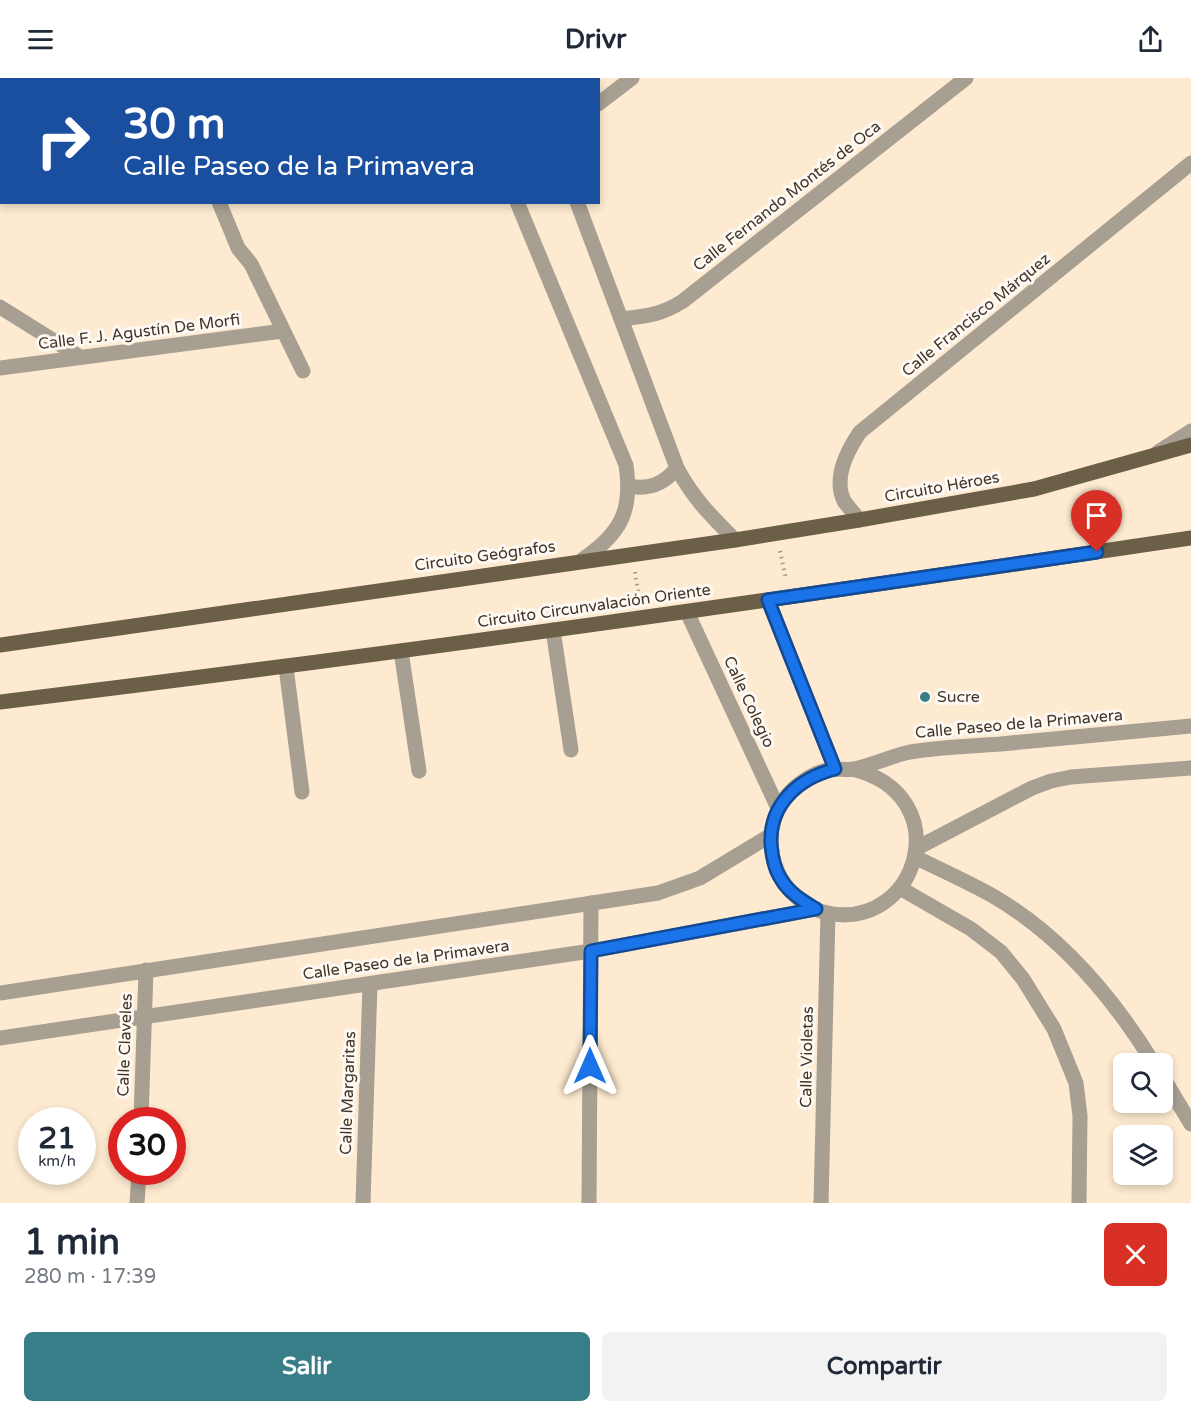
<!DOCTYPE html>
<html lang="es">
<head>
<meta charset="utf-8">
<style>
  body { margin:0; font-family:"Varela Round",sans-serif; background:#f2f2f3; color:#1f2937; height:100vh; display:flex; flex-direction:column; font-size:22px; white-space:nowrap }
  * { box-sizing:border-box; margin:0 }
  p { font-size:20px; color:#747a83 }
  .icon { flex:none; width:33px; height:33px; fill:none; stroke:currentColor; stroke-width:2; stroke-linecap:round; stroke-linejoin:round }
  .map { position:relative; height:1125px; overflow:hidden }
  .sheet { display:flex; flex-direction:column; background:#fff; flex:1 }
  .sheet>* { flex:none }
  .banner { position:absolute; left:0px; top:0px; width:600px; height:126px; box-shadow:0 3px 9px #0003; background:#1a4fa0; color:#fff; overflow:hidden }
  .controls { position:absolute; left:1113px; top:975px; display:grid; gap:12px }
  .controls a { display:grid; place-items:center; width:60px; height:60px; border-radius:9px; background:#fff; box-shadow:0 3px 9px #0003; font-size:30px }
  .speed { position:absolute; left:18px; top:1029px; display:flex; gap:12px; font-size:30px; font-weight:700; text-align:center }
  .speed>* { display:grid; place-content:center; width:78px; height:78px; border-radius:50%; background:#fff; box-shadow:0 3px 9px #0003; line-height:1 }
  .speed small { font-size:15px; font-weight:400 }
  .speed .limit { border:9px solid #d22; background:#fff; color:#111 }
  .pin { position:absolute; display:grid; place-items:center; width:51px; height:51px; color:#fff; margin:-62px -26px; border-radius:50% 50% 50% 0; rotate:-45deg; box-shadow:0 0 6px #0007 }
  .pin .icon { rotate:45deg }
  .me { position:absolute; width:66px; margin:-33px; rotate:0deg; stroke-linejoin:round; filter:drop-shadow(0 0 4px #0008) }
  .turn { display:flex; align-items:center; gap:21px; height:126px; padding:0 24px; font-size:27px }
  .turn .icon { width:78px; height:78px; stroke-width:2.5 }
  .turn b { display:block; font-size:42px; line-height:51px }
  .round { display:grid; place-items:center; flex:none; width:63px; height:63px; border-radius:9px; background:#f2f2f3 }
  .overview { display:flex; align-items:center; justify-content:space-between; height:102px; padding:0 24px }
  h1 { font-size:36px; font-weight:700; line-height:45px }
  .cta { display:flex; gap:12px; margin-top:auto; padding:12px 24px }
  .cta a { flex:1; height:69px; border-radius:9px; background:#377e88; color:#fff; font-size:24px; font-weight:700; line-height:69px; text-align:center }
  .cta a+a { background:#f2f2f3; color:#1f2937 }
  header { display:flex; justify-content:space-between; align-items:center; height:78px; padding:0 24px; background:#fff; font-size:27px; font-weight:700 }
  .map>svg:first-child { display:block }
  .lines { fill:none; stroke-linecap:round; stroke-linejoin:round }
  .path { stroke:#a69783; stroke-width:4; stroke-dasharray:1.5 4.5; stroke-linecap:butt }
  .minor { stroke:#a69f92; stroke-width:15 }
  .major { stroke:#6c5f47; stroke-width:15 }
  .route-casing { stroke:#114b97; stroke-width:15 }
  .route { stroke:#1a73e8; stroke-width:10 }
  .poi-dot { fill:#377e88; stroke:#fef9f3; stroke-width:2 }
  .labels { text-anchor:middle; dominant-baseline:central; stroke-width:6; stroke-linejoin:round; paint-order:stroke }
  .street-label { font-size:16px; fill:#3f3529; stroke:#fef9f3 }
  .poi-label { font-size:16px; fill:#3f3529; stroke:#fef9f3; text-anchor:start }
</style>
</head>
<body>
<header><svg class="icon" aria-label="menu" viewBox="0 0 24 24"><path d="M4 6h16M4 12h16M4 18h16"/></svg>Drivr<svg class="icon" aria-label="share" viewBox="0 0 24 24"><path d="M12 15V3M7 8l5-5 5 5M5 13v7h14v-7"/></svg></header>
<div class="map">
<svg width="1191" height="1125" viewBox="0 0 1191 1125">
  <rect width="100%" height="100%" fill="#fdead0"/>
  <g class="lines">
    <g class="path">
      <polyline points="780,473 786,501"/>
      <polyline points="635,494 639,520 641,520"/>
    </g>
    <g class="minor">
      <polyline points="111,0 111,2"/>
      <polyline points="172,0 173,2"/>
      <polyline points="466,0 466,2"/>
      <polyline points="525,0 525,2"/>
      <polyline points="598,26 632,0"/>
      <polyline points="219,124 238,170 251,186 303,293"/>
      <path d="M517 124 626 387C633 434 620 456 582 482"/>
      <path d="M577 124 677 390C693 420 711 438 735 462"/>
      <polyline points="0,229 80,279"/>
      <path d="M621 241C647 238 661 237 683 223L966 0"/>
      <polyline points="0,290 283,253"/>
      <polyline points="1158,374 1191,353"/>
      <path d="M629 408C649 412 664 406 677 390"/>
      <path d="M859 442C855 436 848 429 844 423 833 400 847 373 860 354L1191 85"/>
      <polyline points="768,522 835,691"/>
      <polyline points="687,534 778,730"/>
      <polyline points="553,552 571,672"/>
      <polyline points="401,573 419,693"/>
      <polyline points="286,589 302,714"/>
      <path d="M852 691C960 717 918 854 827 835 806 830 785 813 777 792 764 760 773 724 802 704 811 697 824 692 835 691 841 691 848 692 854 691 873 687 891 678 910 674 940 669 971 668 1001 666 1064 660 1128 654 1191 648"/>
      <polyline points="917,770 1032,710 1051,703 1071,699 1191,690"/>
      <path d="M915 779C941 792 968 804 993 818 1060 857 1114 921 1154 986"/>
      <polyline points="900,810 971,851 1001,874 1023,901 1054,951 1076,1005 1080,1038 1079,1125"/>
      <polyline points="0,915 658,815 700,800 771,757"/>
      <polyline points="0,960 591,873 816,831"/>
      <polyline points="1162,998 1191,1046"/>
      <polyline points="141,1042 146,892"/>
      <polyline points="137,1125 139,1094"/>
      <polyline points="363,1125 370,906"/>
      <polyline points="589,1125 591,825"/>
      <polyline points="821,1125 828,835"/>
    </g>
    <g class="major">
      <polyline points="0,567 735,462 859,442 1034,411 1191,367"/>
      <path d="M0 624C398 576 794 519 1191 460"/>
    </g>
  </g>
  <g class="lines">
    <g class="route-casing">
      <path id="route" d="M590 988 591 873 816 831C803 823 789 815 781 801 774 791 772 778 771 766 769 726 799 700 835 691L768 522 1097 474"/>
    </g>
    <use href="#route" class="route"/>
  </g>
  <circle class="poi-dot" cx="925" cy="619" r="6"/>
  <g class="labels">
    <g class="street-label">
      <text transform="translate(787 118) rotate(-38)">Calle Fernando Montés de Oca</text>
      <text transform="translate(976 237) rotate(-39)">Calle Francisco Márquez</text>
      <text transform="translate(139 254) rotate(-7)">Calle F. J. Agustín De Morfi</text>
      <text transform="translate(942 409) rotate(-10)">Circuito Héroes</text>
      <text transform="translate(485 478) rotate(-8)">Circuito Geógrafos</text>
      <text transform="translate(594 528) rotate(-8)">Circuito Circunvalación Oriente</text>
      <text transform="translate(749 624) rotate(65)">Calle Colegio</text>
      <text transform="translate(1019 646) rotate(-5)">Calle Paseo de la Primavera</text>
      <text transform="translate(406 882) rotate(-8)">Calle Paseo de la Primavera</text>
      <text transform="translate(125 967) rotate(-88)">Calle Claveles</text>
      <text transform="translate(807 979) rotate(-89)">Calle Violetas</text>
      <text transform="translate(348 1015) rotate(-88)">Calle Margaritas</text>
    </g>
    <g class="poi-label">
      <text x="937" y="619">Sucre</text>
    </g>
  </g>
</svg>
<div class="controls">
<a><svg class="icon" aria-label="search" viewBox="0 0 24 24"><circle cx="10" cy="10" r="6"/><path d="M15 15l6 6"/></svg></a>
<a><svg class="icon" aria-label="layers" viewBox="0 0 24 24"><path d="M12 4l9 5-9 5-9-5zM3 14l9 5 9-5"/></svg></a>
</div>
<div class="speed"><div>21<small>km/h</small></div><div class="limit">30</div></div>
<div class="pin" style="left:1097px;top:474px;background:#d93025"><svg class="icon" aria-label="arrive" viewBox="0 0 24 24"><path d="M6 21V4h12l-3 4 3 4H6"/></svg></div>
<svg class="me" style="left:590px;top:988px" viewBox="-20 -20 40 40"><path d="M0-17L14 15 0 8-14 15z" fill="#1a73e8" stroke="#fff" stroke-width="4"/></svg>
<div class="banner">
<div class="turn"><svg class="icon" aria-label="right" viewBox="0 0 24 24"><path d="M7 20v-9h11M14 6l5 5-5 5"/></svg><div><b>30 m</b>Calle Paseo de la Primavera</div></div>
</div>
</div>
<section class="sheet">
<div class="overview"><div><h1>1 min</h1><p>280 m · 17:39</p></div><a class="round" style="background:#d93025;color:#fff"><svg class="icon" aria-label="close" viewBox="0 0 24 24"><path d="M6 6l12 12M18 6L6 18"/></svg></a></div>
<div class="cta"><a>Salir</a><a>Compartir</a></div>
</section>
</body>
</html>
